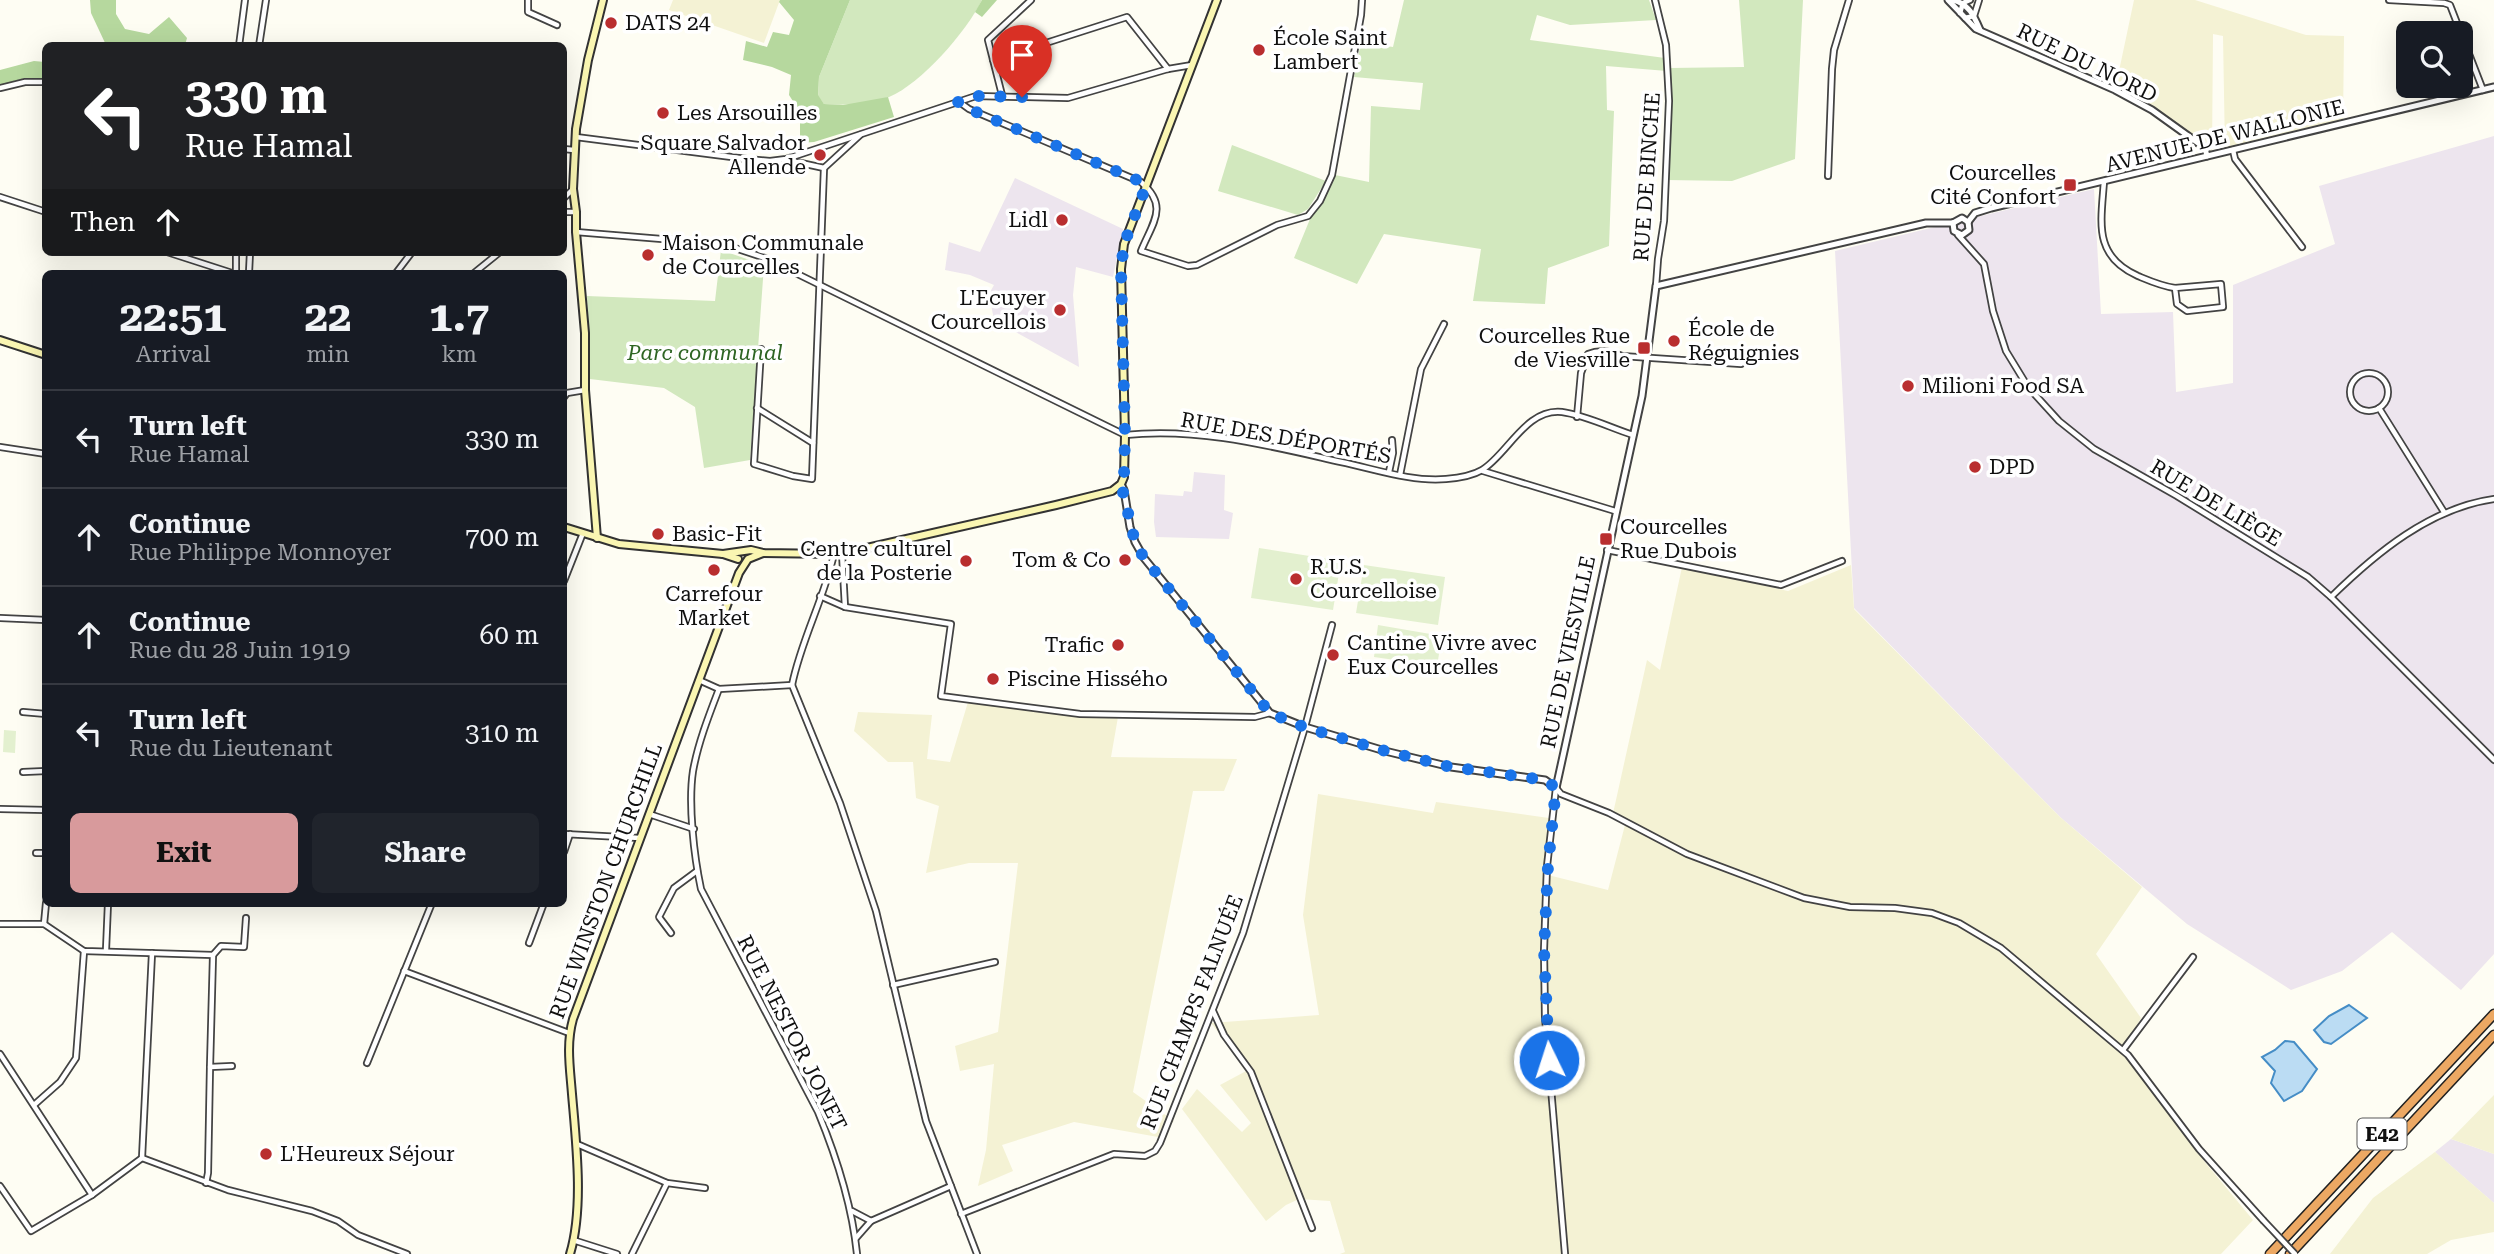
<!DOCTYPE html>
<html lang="en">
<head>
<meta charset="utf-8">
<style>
  body { margin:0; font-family:"Roboto Serif",serif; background:#20242c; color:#f1f3f6; height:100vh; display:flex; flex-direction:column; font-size:26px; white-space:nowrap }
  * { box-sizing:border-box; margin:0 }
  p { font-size:23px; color:#9ea1a6 }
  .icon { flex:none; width:38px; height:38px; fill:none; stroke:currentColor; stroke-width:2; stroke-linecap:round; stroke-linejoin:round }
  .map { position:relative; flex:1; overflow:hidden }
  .sheet { position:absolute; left:42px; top:270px; width:525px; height:637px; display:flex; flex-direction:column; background:#171b24; border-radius:10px; box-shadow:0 7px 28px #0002 }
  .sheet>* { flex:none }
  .top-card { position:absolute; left:42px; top:42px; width:525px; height:214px; border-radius:10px; box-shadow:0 7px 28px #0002; background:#202124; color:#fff; overflow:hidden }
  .buttons { position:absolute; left:2396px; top:21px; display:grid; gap:14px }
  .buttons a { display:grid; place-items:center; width:77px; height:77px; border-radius:10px; background:#171b24; box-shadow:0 7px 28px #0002; font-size:35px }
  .pin { position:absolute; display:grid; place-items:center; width:60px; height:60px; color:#fff; margin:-72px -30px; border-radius:50% 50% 50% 0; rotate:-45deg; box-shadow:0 0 7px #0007 }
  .pin .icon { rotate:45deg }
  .me { position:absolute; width:77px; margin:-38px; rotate:356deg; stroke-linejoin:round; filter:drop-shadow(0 0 5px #0008) }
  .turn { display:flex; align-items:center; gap:24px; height:147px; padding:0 28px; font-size:32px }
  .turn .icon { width:91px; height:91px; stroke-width:2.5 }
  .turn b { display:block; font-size:49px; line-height:60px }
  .then { display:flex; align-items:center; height:66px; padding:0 28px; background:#0003; gap:14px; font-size:26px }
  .eta { display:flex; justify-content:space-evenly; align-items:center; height:119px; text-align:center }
  .eta b { font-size:42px; font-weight:700; line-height:49px }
  .action { display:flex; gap:14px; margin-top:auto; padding:14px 28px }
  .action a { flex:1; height:80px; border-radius:10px; background:#d89a9c; color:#111; font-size:28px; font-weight:700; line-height:80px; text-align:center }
  .action a+a { background:#20242c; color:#f1f3f6 }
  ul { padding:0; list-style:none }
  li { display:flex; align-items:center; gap:21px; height:98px; padding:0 28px; border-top:2px solid #363941 }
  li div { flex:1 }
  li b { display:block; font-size:26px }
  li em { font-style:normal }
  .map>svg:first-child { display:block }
  .industrial { fill:#ede5ee }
  .farmland { fill:#f4f2d4 }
  .green { fill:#d2e8be }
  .forest { fill:#b6d89e }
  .pitch { fill:#e3f0cf }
  .water { fill:#bbdcf3; stroke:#458dc6; stroke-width:2 }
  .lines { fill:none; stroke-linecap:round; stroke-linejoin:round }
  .minor-casing { stroke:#434343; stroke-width:8 }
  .tertiary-casing { stroke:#434343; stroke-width:9 }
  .secondary-casing { stroke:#323232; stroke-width:10 }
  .motorway-casing { stroke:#212121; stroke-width:11 }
  .minor { stroke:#fff; stroke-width:4.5 }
  .tertiary { stroke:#fff; stroke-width:5 }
  .secondary { stroke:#faf6b2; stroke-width:6 }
  .motorway { stroke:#eca863; stroke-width:8 }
  .minor-bridge-casing { stroke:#434343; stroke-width:8; stroke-linecap:butt }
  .minor-bridge { stroke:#fff; stroke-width:4.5 }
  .route { stroke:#1a73e8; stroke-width:12; stroke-dasharray:0 21.6 }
  .poi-dot { fill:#b92e2f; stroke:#fff; stroke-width:2.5 }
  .labels { text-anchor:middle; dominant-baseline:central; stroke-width:7; stroke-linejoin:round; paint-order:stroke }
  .shield { fill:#fff; stroke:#585858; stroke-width:2 }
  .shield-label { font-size:19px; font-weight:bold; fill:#101010 }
  .poi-label { font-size:21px; fill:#101010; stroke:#fff; text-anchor:start }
  .street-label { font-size:21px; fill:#101010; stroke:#fff }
  .park-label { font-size:21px; font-style:italic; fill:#2e6523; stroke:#fff }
</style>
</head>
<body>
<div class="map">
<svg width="2494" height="1254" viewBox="0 0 2494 1254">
  <rect width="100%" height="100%" fill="#fefdf3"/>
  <g class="industrial">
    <polygon points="2494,136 2494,954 2461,990 2392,932 2342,971 2291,990 2187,924 2060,817 1854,608 1835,251 2094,189 2101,314 2173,312 2176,392 2233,383 2233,285 2335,244 2319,186"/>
    <polygon points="1015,178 1123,229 1113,277 1076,267 1073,295 1079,367 994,320 989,294 994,285 970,275 945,270 949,242 980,252"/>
    <polygon points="1194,472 1225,475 1224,510 1233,513 1229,539 1156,537 1154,522 1155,494 1183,496 1184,491 1192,492"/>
    <polygon points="2451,1139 2494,1154 2494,1203 2435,1152"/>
  </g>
  <g class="farmland">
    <polygon points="673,0 780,0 764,43 669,10"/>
    <polygon points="2134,0 2195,0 2306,35 2344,36 2343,123 2225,151 2223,36 2213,34 2212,154 2152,110 2115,90"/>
    <polygon points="1851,565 1854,609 2060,817 2142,887 2096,954 2141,1018 2123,1050 2204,1161 2253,1220 2221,1254 1340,1254 1345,1252 1330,1201 1299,1199 1286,1205 1266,1221 1182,1109 1197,1089 1242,1132 1251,1123 1220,1085 1248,1070 1211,1023 1319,1015 1303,915 1318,794 1433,813 1436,802 1549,818 1544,874 1608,890 1625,825 1612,818 1647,660 1660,670 1682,567 1788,591"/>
    <polygon points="968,702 1078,716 1118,717 1111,757 1237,759 1224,791 1193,791 1133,1092 1174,1121 1158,1137 1074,1122 1002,1145 1013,1171 978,1186 986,1150 994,1064 960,1071 955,1046 998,1032 1018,863 969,863 926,873 939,806 916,798 913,762 888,762 854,731 858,712 932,715 927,759 950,762"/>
    <polygon points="2494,1095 2494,1154 2451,1139"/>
    <polygon points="2435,1152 2494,1203 2494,1232 2451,1240 2427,1254 2330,1254 2373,1198"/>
  </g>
  <g class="green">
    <path d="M850 0H982C966 32 922 83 889 97 870 104 844 106 824 104L818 96 819 77Z"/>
    <polygon points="1404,0 1649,0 1656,20 1570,25 1537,15 1530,40 1665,58 1667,71 1606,66 1607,110 1614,111 1609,246 1548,268 1545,304 1473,301 1481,249 1384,234 1357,284 1294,258 1310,219 1335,175 1369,182 1371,106 1420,110 1423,83 1354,77 1361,42 1393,47"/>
    <polygon points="1739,0 1803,0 1795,159 1732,181 1666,180 1672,94 1670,68 1744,67"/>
    <polygon points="1232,145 1326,181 1308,209 1298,215 1218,191"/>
    <polygon points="721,250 764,265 750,460 704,468 695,407 664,388 590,379 587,296 715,301"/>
  </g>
  <g class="forest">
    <polygon points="90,0 116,0 116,14 125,29 149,34 169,17 187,38 185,45 106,45 91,13"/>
    <polygon points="780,0 850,0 819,77 818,95 824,104 843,105 888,97 894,117 814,142 800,143 800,112 789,95 791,75 772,67 743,60 746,41 767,47 773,32 789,35 794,20 779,2"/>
    <polygon points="982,0 997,0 982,17 975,12"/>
    <polygon points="34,61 45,62 45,79 26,78 0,85 0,70"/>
  </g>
  <g class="pitch">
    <polygon points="1259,548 1341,561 1333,610 1251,598"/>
    <polygon points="1364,565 1445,577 1438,625 1356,613"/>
    <polygon points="1378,625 1442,636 1437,666 1374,657"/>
    <polygon points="4,730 16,731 15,753 3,752"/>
  </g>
  <g class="water">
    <polygon points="2349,1005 2367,1018 2331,1044 2324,1042 2314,1030 2329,1016"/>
    <polygon points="2285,1041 2294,1042 2317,1069 2302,1091 2284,1101 2271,1083 2275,1071 2262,1057 2275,1050"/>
  </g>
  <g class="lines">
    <g class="minor-casing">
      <g id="minor">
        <polyline points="528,0 528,12 557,25"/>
        <polyline points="1655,0 1666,45 1669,101 1664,221 1658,259 1656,286"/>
        <polyline points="2389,0 2444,3 2450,5 2483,90"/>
        <polyline points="1960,13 1963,3 1970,0"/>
        <polyline points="1965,18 1974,16 1979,0"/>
        <polyline points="239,46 245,0"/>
        <polyline points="259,46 266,0"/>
        <polyline points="993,60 1127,17 1168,69"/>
        <polyline points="0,88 25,82 46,82"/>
        <polyline points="1002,95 988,40 1031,0"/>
        <path d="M958 101 969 109 1141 182C1169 206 1153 222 1141 251L1188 266 1197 265 1277 225 1308 216 1320 201 1332 175 1361 15 1362 0"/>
        <polyline points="576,137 747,159 770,161 786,159 976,96 1068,98 1168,69 1192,65"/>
        <polyline points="564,149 574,150"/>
        <polyline points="2233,150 2235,159 2302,247"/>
        <polyline points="787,160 824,168"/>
        <polyline points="824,168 860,135"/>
        <polyline points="1828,176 1832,69 1834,50 1849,0"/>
        <path d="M2104 181C2101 223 2093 256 2138 276 2150 281 2161 286 2175 288"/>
        <polyline points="0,197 46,212"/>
        <polyline points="564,198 572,190"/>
        <polyline points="564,212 576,212"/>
        <path d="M576 232 723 244 765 258 1125 435C1198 427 1270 446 1341 462 1375 469 1411 482 1446 479 1458 478 1472 476 1482 470 1508 454 1526 408 1562 412 1585 415 1611 428 1633 435"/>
        <polyline points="1958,235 1984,264 1993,311 2006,351 2028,387 2059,421 2094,449 2177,496 2308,577 2331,597 2494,760"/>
        <polyline points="167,252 232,273"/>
        <polyline points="236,252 236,273"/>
        <polyline points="249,273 250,252"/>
        <polyline points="396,273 412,252"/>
        <polyline points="474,273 500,252"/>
        <polygon points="2221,284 2223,307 2187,311 2177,304 2175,288"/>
        <polyline points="761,349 754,464 793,476 812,479 824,168"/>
        <circle cx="2369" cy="392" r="19"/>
        <polyline points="564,397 567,393 585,390"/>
        <polyline points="757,408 813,443"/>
        <polyline points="2379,408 2444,512"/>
        <path d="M1577 417 1581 373 1588 354C1600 349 1611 351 1622 356L1741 364"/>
        <polyline points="0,447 46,454"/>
        <polyline points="1483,471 1615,511"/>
        <polyline points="1389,472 1393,453 1392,440"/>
        <polyline points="1400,475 1421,369 1444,324"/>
        <polyline points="1607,550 1781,585 1842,561"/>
        <polyline points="842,553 845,607"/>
        <polyline points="564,581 583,533"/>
        <polyline points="820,596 845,607 951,624 941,696 1080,714 1255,717 1270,713"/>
        <path d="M2331 597C2376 553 2430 508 2494 499"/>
        <polyline points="0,618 46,620"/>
        <polyline points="699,680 719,689 792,685"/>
        <polyline points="792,685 840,803 876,911 926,1121 977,1254"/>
        <path d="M792 685C801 640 824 599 834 554"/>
        <path d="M719 689C709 715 698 743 693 771 688 804 694 856 701 889L818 1112C837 1158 852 1205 857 1254"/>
        <polyline points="23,712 46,714"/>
        <polyline points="23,772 46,771"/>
        <polyline points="1556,788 1561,794 1609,813 1687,854 1804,898 1850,907 1895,908 1932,913 1959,923 2001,948 2128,1055 2199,1149 2263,1220"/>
        <polyline points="1556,788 1547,866 1544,950 1545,1017 1565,1254"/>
        <polyline points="0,809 46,810"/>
        <polyline points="649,814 694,829"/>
        <polyline points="564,834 640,838"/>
        <polyline points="564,852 570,834"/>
        <polyline points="36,853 46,853"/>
        <polyline points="0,924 44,924 84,951 213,955"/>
        <polyline points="44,924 46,903"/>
        <polyline points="671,933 659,917 674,888 697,871"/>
        <polyline points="529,943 544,903"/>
        <polyline points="106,950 108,903"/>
        <polyline points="213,955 210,1067 232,1066"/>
        <polyline points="213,955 221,946 244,947 246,918"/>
        <polyline points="404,971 569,1033"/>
        <polyline points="893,985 995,962"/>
        <polyline points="1213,1011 1224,1035 1251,1072 1312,1228"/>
        <polyline points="2123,1050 2193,957"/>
        <polyline points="0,1054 92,1195"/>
        <polyline points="367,1063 432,903"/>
        <polyline points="34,1105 60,1082 76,1058 84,951"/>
        <polyline points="577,1144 667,1183 705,1188"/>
        <polyline points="142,1158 228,1190 312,1211 338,1221 358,1235 407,1254"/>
        <polyline points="206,1183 208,1173 210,1067"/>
        <polyline points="0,1186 31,1231 92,1195 142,1158 152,953"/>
        <polyline points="852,1211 871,1221 951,1186"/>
        <polyline points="961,1214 1114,1154 1145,1156 1155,1151 1160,1143 1243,933 1305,727 1332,625"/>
        <polyline points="856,1238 871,1221"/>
        <polyline points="573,1240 617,1254"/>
        <polyline points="632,1254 667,1183"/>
      </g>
    </g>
    <g class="tertiary-casing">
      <g id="tertiary">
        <polyline points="1948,0 1976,29 2115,90 2152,110 2205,148 2207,156"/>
        <path d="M1953 0C1969 4 1974 16 1980 30"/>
        <polyline points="1968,222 1975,213 1991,208 2494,87"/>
        <polyline points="1953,223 1954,231 1962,235 1969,230 1968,222"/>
        <polyline points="1953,223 1962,218 1968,222"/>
        <polyline points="1121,484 1124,490 1130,527 1135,542 1144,558 1270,713 1305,727 1385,751 1451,767 1545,780 1556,788"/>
        <polyline points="1556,788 1642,396 1656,286 1926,223 1953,223"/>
      </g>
    </g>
    <g class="secondary-casing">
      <g id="secondary">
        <polyline points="0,340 46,355"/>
        <polyline points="564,527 619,544 723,554 738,559"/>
        <polyline points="597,538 585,390 585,333 576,232 576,212 573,189 576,129 588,60 603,0"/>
        <polyline points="723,554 751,550 763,553 834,554 858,550 1056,505 1112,491 1121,484 1124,477 1125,435 1121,269 1124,244 1217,0"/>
        <path d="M570 1254C584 1208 576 1141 572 1094 570 1068 566 1044 573 1019L739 573 748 559 763 553"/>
      </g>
    </g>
    <g class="motorway-casing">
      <g id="motorway">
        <polyline points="2270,1254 2494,1014"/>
        <polyline points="2290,1254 2494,1035"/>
      </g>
    </g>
    <use href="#minor" class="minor"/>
    <use href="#tertiary" class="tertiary"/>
    <use href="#secondary" class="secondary"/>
    <use href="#motorway" class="motorway"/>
    <g class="minor-bridge-casing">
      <polyline id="minor-bridge" points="2263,1220 2295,1254"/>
    </g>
    <use href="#minor-bridge" class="minor-bridge"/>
  </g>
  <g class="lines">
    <polyline class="route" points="1022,97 976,96 958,102 969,109 1142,182 1146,186 1124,244 1121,269 1125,435 1124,477 1121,484 1135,542 1144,558 1270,713 1304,727 1385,751 1451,767 1545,780 1556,788 1548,866 1544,950 1549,1060"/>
  </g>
  <g class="poi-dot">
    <circle cx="611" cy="23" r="7"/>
    <circle cx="1259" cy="50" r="7"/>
    <circle cx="663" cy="113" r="7"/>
    <circle cx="820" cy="155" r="7"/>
    <rect x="2063" y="178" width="14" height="14" rx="3.5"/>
    <circle cx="1062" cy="220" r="7"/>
    <circle cx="648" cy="255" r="7"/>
    <circle cx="1060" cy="310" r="7"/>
    <circle cx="1674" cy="341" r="7"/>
    <rect x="1637" y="341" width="14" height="14" rx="3.5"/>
    <circle cx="1908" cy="386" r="7"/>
    <circle cx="1975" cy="467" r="7"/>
    <circle cx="658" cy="534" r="7"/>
    <rect x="1599" y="532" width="14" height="14" rx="3.5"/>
    <circle cx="1125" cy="560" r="7"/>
    <circle cx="966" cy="561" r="7"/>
    <circle cx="714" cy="570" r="7"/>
    <circle cx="1296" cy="579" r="7"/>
    <circle cx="1118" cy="645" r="7"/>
    <circle cx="1333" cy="655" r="7"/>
    <circle cx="993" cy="679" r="7"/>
    <circle cx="266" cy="1154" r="7"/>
  </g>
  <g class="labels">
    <rect class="shield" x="2357.5" y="1118.5" width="49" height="31" rx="5"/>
    <g class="shield-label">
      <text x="2382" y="1134">E42</text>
    </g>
    <g class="poi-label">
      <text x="625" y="23">DATS 24</text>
      <text x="1273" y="38">École Saint<tspan x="1273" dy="24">Lambert</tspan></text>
      <text x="677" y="113">Les Arsouilles</text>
      <text x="806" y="143" text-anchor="end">Square Salvador<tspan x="806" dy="24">Allende</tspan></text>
      <text x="2056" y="173" text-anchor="end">Courcelles<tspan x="2056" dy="24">Cité Confort</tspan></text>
      <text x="1048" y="220" text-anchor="end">Lidl</text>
      <text x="662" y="243">Maison Communale<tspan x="662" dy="24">de Courcelles</tspan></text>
      <text x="1046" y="298" text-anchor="end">L'Ecuyer<tspan x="1046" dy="24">Courcellois</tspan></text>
      <text x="1688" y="329">École de<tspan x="1688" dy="24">Réguignies</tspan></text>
      <text x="1630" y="336" text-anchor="end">Courcelles Rue<tspan x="1630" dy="24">de Viesville</tspan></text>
      <text x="1922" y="386">Milioni Food SA</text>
      <text x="1989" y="467">DPD</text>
      <text x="1620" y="527">Courcelles<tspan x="1620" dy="24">Rue Dubois</tspan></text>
      <text x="672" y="534">Basic-Fit</text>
      <text x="952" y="549" text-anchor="end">Centre culturel<tspan x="952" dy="24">de la Posterie</tspan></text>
      <text x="1111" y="560" text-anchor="end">Tom &amp; Co</text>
      <text x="1310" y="567">R.U.S.<tspan x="1310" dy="24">Courcelloise</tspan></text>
      <text x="714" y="594" text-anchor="middle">Carrefour<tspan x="714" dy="24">Market</tspan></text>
      <text x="1347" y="643">Cantine Vivre avec<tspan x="1347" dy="24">Eux Courcelles</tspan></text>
      <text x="1104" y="645" text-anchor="end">Trafic</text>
      <text x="1007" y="679">Piscine Hissého</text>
      <text x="280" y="1154">L'Heureux Séjour</text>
    </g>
    <g class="street-label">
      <text transform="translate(2087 63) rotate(26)">RUE DU NORD</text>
      <text transform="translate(2225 136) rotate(-14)">AVENUE DE WALLONIE</text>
      <text transform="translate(1647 177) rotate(-86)">RUE DE BINCHE</text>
      <text transform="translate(1286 438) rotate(10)">RUE DES DÉPORTÉS</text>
      <text transform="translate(2216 503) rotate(31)">RUE DE LIÈGE</text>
      <text transform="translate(1568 652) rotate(-78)">RUE DE VIESVILLE</text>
      <text transform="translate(606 881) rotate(-70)">RUE WINSTON CHURCHILL</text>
      <text transform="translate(1192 1012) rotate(-69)">RUE CHAMPS FALNUÉE</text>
      <text transform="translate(792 1033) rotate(63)">RUE NESTOR JONET</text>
    </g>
    <g class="park-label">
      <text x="705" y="353">Parc communal</text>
    </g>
  </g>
</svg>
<div class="buttons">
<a><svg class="icon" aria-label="search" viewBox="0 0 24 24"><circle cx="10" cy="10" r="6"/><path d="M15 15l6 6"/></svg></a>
</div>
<div class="pin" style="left:1022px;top:97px;background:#d93025"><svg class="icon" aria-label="arrive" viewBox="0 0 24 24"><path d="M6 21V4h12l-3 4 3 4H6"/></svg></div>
<svg class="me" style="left:1549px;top:1060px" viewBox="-20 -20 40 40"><circle r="17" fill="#1a73e8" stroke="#fff" stroke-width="3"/><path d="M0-11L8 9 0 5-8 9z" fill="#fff"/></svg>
<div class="top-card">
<div class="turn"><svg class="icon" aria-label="left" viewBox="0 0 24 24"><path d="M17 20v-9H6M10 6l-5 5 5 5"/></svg><div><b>330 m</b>Rue Hamal</div></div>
<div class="then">Then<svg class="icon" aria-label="ahead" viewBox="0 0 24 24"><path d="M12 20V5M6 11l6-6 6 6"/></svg></div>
</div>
<section class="sheet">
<div class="eta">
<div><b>22:51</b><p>Arrival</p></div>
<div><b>22</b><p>min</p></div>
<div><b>1.7</b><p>km</p></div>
</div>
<ul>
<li><svg class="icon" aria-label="left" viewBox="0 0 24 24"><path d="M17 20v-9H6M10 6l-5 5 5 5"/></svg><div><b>Turn left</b><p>Rue Hamal</p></div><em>330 m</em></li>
<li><svg class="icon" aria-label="ahead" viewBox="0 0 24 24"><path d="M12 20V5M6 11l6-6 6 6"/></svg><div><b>Continue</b><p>Rue Philippe Monnoyer</p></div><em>700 m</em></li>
<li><svg class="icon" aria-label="ahead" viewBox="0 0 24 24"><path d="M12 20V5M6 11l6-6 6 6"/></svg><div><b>Continue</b><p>Rue du 28 Juin 1919</p></div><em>60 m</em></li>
<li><svg class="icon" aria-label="left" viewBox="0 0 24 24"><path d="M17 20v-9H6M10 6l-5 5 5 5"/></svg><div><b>Turn left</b><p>Rue du Lieutenant</p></div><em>310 m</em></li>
</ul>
<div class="action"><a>Exit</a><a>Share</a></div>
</section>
</div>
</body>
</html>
